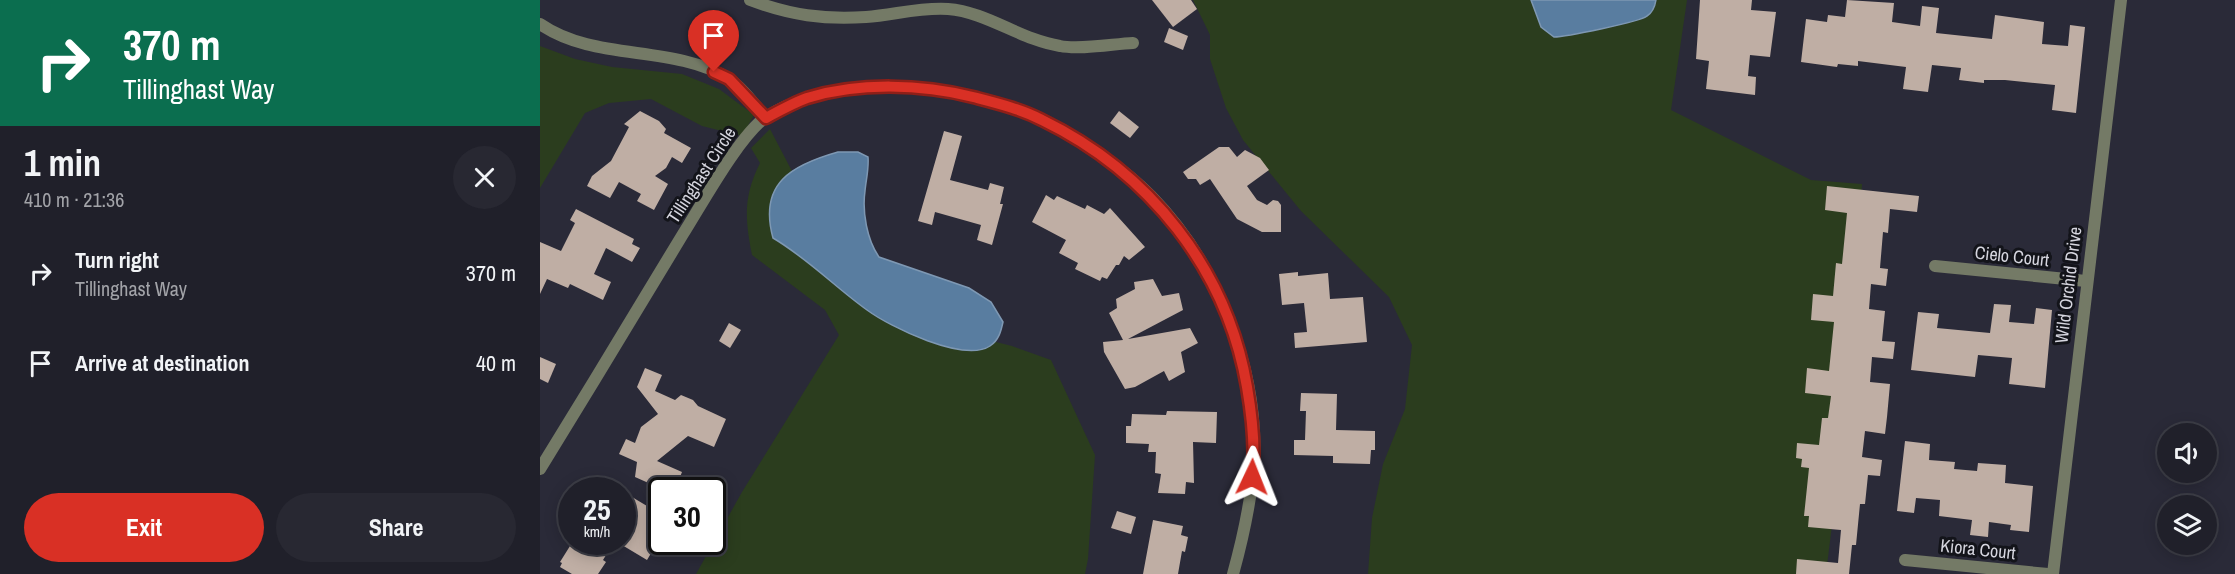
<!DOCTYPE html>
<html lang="en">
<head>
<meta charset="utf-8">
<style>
  body { margin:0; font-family:"Archivo Narrow",sans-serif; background:#282832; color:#f1f3f6; height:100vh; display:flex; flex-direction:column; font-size:22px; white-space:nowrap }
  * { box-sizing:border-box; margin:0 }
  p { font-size:20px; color:#a2a3a8 }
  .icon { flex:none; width:33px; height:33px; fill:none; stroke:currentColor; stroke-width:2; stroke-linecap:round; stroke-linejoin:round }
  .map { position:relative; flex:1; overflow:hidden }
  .sheet { display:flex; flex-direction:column; background:#20202a; width:540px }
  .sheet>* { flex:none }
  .hud { background:#0b6e4f; color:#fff; overflow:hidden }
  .controls { position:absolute; left:1617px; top:423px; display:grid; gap:12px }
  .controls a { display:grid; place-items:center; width:60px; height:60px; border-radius:50%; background:#20202a; box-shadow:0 3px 15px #0003,0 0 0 2px #3d3e47; font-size:30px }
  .speed { position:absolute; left:18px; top:477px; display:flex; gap:12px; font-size:30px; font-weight:700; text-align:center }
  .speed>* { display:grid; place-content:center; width:78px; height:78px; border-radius:50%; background:#20202a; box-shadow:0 3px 15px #0003,0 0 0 2px #3d3e47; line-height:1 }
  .speed small { font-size:15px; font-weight:400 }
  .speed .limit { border:3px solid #111; border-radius:9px; background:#fff; color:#111 }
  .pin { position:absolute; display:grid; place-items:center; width:51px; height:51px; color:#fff; margin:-62px -26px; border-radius:50% 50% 50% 0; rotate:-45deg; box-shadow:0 0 6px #0007 }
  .pin .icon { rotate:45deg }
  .me { position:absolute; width:66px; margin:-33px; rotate:2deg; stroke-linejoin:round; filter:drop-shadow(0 0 4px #0008) }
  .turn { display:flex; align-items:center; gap:21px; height:126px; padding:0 24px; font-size:27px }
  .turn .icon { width:78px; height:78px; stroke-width:2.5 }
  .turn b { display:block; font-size:42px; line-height:51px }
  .round { display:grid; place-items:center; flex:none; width:63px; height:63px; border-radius:32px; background:#282832 }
  .head { display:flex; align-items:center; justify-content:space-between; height:102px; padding:0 24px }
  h1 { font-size:36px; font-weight:700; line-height:45px }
  .action { display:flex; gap:12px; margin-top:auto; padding:12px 24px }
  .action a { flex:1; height:69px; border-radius:36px; background:#d93025; color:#fff; font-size:24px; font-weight:700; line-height:69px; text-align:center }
  .action a+a { background:#282832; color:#f1f3f6 }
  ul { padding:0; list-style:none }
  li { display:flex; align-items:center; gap:18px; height:90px; padding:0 24px }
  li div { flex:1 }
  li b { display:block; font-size:22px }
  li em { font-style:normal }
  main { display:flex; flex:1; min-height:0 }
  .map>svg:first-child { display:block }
  .green { fill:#2b3d1e }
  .water { fill:#597da0; stroke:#7e98b3; stroke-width:1.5 }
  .building { fill:#bfaea4 }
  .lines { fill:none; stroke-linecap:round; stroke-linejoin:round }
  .minor { stroke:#747a66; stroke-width:12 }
  .route-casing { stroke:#8d1f18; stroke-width:15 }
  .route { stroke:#d93025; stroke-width:10 }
  .labels { text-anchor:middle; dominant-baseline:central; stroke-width:6; stroke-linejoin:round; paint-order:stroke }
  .street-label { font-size:18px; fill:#d6d6df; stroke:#13141a }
</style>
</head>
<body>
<main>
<section class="sheet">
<div class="hud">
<div class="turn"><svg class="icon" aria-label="right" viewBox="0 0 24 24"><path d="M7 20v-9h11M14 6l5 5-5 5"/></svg><div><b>370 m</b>Tillinghast Way</div></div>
</div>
<div class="head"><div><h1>1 min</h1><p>410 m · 21:36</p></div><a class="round"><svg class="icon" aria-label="close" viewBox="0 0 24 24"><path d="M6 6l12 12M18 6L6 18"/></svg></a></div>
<ul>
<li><svg class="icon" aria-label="right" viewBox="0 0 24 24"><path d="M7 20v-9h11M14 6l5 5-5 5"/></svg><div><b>Turn right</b><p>Tillinghast Way</p></div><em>370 m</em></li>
<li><svg class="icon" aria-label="arrive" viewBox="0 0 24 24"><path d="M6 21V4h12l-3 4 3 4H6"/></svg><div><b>Arrive at destination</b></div><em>40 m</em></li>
</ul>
<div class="action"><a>Exit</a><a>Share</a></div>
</section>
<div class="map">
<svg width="1695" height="574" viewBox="0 0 1695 574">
  <rect width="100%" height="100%" fill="#2a2a38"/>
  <g class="green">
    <polygon points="653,0 1147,0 1131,110 1271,180 1322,184 1302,443 1286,574 828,574 832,518 843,464 865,409 872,345 849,297 761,211 703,140 686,108 670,59 670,35"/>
    <polygon points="0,46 35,59 72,67 142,74 179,89 214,115 202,136 162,126 111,99 69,103 45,113 0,188"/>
    <path d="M230 129 254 175 237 197 420 333 472 346 511 360 555 455 548 559 545 574H156L202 492 299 335 285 310 212 255C205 219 203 197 220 163L211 148Z"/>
  </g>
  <g class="water">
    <path d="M991 0H1116C1115 6 1112 13 1107 16 1100 22 1025 37 1014 37L1001 27Z"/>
    <path d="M298 152H318L328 157C329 169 326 180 325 191 322 212 327 240 339 257L429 288 451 302 463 322C461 331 459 340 450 346 424 363 350 327 327 310 295 287 267 258 233 238 218 183 252 165 298 152Z"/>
  </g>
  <g class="building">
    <polygon points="612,0 651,0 657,9 633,27"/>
    <polygon points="1160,0 1212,0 1211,10 1236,12 1230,57 1210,55 1208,76 1216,77 1215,95 1166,89 1169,61 1156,59"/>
    <polygon points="1307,0 1354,3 1352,22 1380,26 1382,6 1399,8 1396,33 1452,39 1455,15 1504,22 1502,44 1528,46 1530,25 1545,27 1536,113 1512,110 1515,85 1465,80 1444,80 1444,83 1419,80 1421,68 1392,65 1388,92 1363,89 1366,67 1318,61 1318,66 1298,64 1297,67 1261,62 1266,19 1287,22 1288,15 1305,17"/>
    <polygon points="629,28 648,36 643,50 624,42"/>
    <polygon points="100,111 119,121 126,129 124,133 151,148 142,163 132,157 126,168 115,176 128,184 114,210 97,201 101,194 79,182 70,198 47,186 52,176 71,161 89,127 84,124"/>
    <polygon points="579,111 599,127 590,138 570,123"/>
    <polygon points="404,131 422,136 410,180 448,190 450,183 464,187 460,204 463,204 452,245 437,240 441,225 395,212 392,225 378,221"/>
    <polygon points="679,147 689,147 697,157 705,150 720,158 729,170 707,186 717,200 727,205 733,200 738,201 741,205 741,232 722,232 697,219 670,179 660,185 656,179 648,179 643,172"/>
    <polygon points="1287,186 1379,196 1377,212 1350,209 1348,233 1343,232 1340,268 1348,269 1346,286 1331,284 1329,309 1345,311 1342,341 1355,342 1353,359 1332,357 1330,382 1350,384 1347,417 1345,434 1325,431 1322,457 1342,460 1340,476 1328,475 1325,504 1320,504 1316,545 1312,545 1309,574 1256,574 1257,559 1298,563 1301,530 1268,527 1269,516 1264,516 1269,468 1261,467 1262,459 1256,458 1257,443 1279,445 1282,418 1288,418 1291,396 1265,393 1267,368 1289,371 1294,322 1271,320 1273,294 1293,296 1296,263 1302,264 1307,213 1285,210"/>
    <polygon points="506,195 514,200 517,196 545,209 547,205 564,214 570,208 605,247 589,260 584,256 579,265 576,265 567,279 562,277 560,281 535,269 538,263 519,253 526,240 492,222"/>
    <polygon points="36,209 94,239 92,244 100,248 92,262 66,248 54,274 71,282 63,300 30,284 28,288 7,279 0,294 0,242 21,251 35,223 30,220"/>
    <polygon points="758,272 758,276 788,273 790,299 823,297 827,342 755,348 754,333 767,332 764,303 742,305 739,274"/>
    <polygon points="613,279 622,296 639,293 643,310 588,339 650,328 658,343 641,352 645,372 629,381 624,371 595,387 585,389 564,352 563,342 583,340 569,313 577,308 576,299 595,289 594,282"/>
    <polygon points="1454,304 1471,305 1469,322 1494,324 1496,308 1512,310 1505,388 1469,384 1472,358 1438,355 1435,377 1371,370 1378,312 1399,314 1397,328 1450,333"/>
    <polygon points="189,323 201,330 190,348 179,341"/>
    <polygon points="0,357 16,364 8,383 0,379"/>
    <polygon points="105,368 122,375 115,391 135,400 141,395 153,400 158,406 186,419 174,447 148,436 117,461 142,472 136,487 125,482 122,489 95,477 97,462 79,454 86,439 95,443 101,427 118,414 97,387"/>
    <polygon points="761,393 797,394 796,430 835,431 835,450 831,450 830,464 793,463 793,456 754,455 754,440 765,440 766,411 760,411"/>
    <polygon points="627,411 677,412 676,443 653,442 654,483 646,482 645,494 618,493 621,474 615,473 616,452 608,452 609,444 586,443 586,426 591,426 592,414 626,415"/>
    <polygon points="1365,441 1390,444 1389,460 1415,462 1414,469 1437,471 1438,463 1466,465 1465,483 1493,486 1489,532 1470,530 1471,525 1449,522 1448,537 1430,535 1432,520 1399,516 1400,500 1376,498 1374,513 1357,511"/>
    <polygon points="82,491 122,515 122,548 116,545 107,560 82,545"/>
    <polygon points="577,511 596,517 591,534 571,528"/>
    <polygon points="613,520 643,526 641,535 648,537 645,552 642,551 638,574 603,574"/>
    <polygon points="36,542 74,542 63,560 66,562 58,574 32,574 20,567 22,563 20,562 30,546 33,548"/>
  </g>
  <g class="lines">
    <g class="minor">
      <path d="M210 0C250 15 284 20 326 17 354 15 380 7 408 9 447 12 481 40 520 46 539 50 573 44 593 43"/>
      <path d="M0 24C55 62 131 44 188 78 202 87 215 105 226 118"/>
      <polyline points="1395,266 1546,281"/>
      <path d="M0 469C48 391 96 312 143 234 162 204 199 136 226 117 279 83 368 80 427 96 452 102 480 109 504 121 542 141 581 165 611 196 677 263 719 369 714 464 711 501 703 538 693 574"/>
      <polyline points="1365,560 1508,574"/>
      <polyline points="1513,574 1581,0"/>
    </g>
  </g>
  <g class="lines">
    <g class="route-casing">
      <path id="route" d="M174 72 189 79 226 118C239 111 253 103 267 98 319 82 382 84 433 97 456 103 481 109 502 120 609 172 687 269 707 387 712 416 716 447 712 477"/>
    </g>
    <use href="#route" class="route"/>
  </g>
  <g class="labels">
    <g class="street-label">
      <text transform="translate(161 175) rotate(-57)">Tillinghast Circle</text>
      <text transform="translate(1472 256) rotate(6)">Cielo Court</text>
      <text transform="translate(1528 285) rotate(-83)">Wild Orchid Drive</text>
      <text transform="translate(1438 549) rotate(6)">Kiora Court</text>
    </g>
  </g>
</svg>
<div class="controls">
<a><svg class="icon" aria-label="sound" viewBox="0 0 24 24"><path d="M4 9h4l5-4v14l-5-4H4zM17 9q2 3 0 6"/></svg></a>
<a><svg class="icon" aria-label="layers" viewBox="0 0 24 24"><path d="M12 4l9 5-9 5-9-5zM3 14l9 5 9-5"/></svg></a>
</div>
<div class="speed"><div>25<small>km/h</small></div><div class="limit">30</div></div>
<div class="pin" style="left:174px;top:72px;background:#d93025"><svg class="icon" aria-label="arrive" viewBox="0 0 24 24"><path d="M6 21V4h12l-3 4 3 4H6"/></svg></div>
<svg class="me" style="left:712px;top:477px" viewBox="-20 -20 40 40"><path d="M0-17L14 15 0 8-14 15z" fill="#d93025" stroke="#fff" stroke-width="4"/></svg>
</div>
</main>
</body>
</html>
